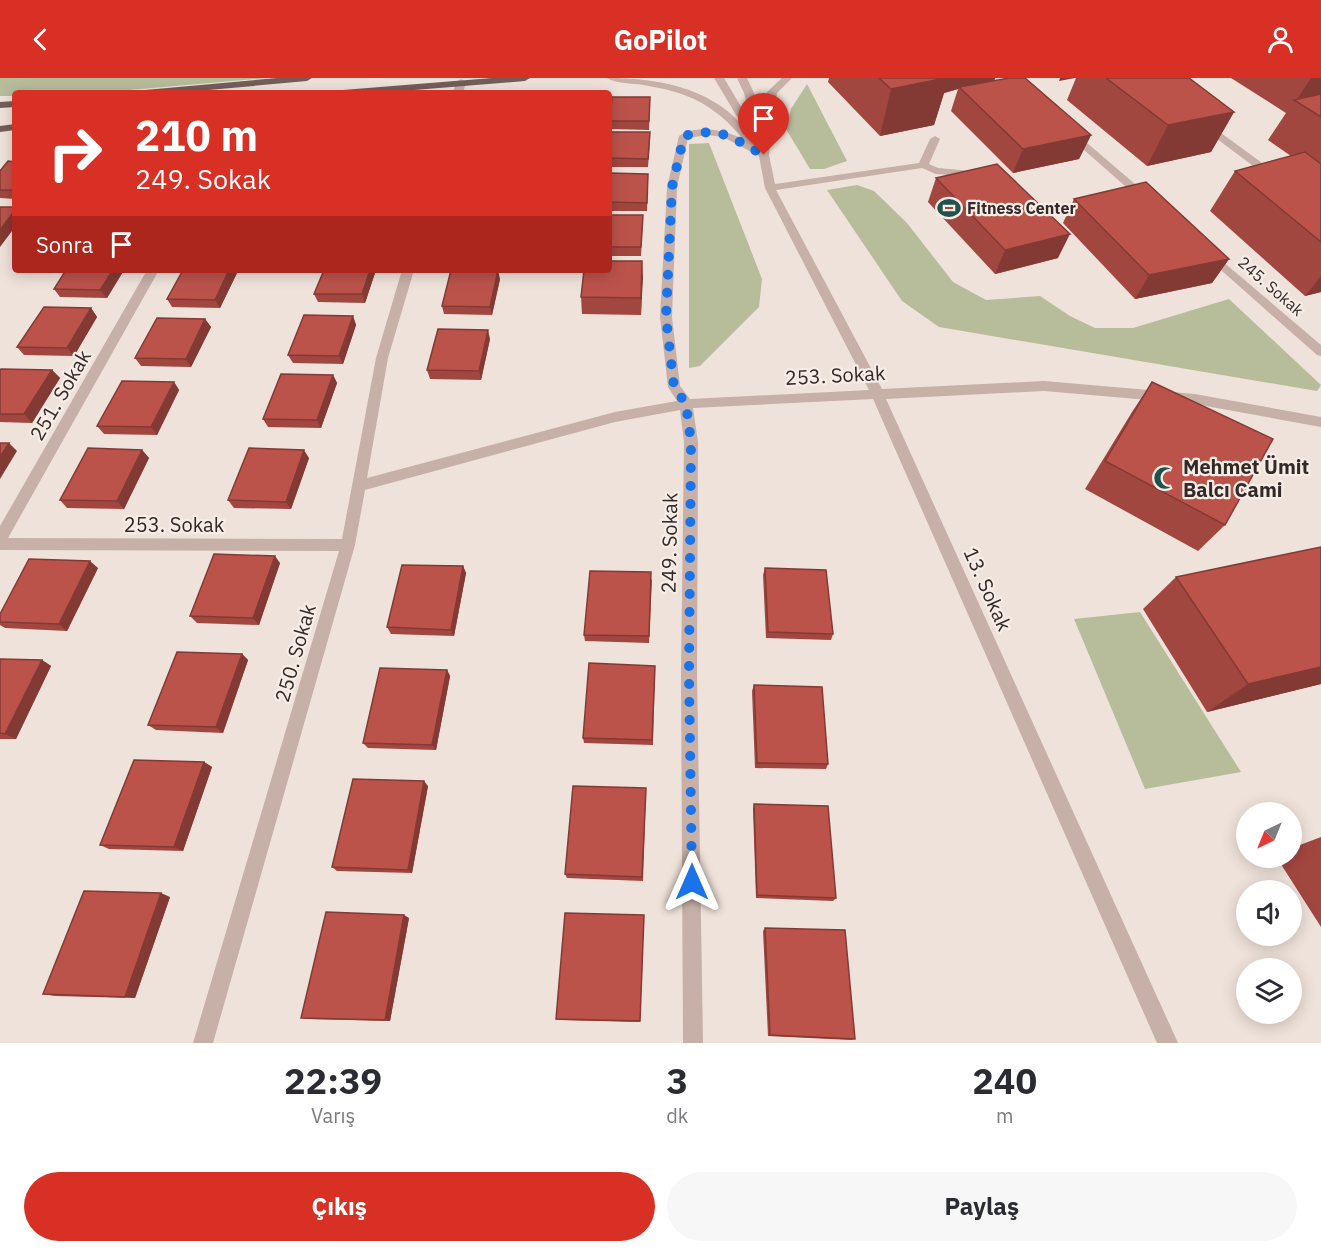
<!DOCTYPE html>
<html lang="tr">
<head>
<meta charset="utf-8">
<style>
  body { margin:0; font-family:"IBM Plex Sans",sans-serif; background:#f7f7f7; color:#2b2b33; height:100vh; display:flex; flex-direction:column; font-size:22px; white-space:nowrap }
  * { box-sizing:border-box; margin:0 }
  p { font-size:20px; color:#7c7c81 }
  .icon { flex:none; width:33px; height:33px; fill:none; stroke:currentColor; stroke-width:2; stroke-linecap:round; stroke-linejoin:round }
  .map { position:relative; height:965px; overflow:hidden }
  .panel { display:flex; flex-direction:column; background:#fff; flex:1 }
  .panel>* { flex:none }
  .top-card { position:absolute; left:12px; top:12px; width:600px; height:183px; border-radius:6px; box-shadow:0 3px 15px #0003; background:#d93025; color:#fff; overflow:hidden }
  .needle { width:39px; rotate:223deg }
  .controls { position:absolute; left:1236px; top:724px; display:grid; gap:12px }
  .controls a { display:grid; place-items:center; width:66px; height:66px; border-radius:50%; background:#fff; box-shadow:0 3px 15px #0003; font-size:30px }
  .pin { position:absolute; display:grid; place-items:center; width:51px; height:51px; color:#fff; margin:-62px -26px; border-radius:50% 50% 50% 0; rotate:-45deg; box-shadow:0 0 6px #0007 }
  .pin .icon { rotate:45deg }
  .me { position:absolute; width:66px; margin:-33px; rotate:0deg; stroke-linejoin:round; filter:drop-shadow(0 0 4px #0008) }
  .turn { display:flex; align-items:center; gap:21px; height:126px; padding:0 24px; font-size:27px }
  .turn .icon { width:78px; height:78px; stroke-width:2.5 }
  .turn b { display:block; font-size:42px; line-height:51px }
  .then { display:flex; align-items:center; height:57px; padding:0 24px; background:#0003; gap:12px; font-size:22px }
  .eta { display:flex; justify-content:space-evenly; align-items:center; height:102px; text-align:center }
  .eta b { font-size:36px; font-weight:700; line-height:42px }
  .primary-button { display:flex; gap:12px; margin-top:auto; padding:12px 24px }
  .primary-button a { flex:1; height:69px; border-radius:36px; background:#d93025; color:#fff; font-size:24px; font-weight:700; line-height:69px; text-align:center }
  .primary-button a+a { background:#f7f7f7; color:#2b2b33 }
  header { display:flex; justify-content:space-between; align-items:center; height:78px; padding:0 24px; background:#d93025; color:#fff; font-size:27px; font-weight:700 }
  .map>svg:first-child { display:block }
  .green { fill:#b7bd9b }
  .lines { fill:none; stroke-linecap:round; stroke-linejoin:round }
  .minor { fill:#c6b0a7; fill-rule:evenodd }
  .major { fill:#745e59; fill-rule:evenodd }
  .wall { fill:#a24740 }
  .shaded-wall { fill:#843a34 }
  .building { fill:#bc534b; stroke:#843a34; stroke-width:1.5 }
  .route { stroke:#1a73e8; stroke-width:10; stroke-dasharray:0 18 }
  .labels { text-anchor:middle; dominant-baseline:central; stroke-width:4.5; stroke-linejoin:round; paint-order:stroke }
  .far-poi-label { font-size:16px; font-weight:bold; fill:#332927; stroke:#f7ece6; text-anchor:start }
  .far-street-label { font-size:16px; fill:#332927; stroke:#f7ece6 }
  .street-label { font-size:20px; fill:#332927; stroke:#f7ece6 }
  .poi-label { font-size:20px; font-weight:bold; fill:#332927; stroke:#f7ece6; text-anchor:start }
</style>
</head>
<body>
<header><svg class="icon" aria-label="back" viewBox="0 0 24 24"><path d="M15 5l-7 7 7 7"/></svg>GoPilot<svg class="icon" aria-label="person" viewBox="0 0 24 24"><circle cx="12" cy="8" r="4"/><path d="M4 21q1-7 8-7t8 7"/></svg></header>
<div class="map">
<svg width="1321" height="965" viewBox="0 0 1321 965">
  <rect width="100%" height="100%" fill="#efe2da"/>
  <g class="green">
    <polygon points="0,0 269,0 94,15 15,15 15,18 0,18"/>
    <polygon points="807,6 847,83 824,91 810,91 786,51 791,31"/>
    <polygon points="709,65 762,201 759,229 700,288 689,290 689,66"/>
    <polygon points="857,107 874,113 907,145 953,204 986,222 1040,218 1070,238 1095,250 1133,250 1229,221 1321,307 1317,313 939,249 902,223 827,112"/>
    <polygon points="1140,534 1241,694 1145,711 1074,541"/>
  </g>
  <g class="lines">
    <g class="minor">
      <path d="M607 0C656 0 709 9 742 47L714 0H724L753 49 744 15 737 0H747L754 15 763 50 767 14 782 0H792L777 15 769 77 775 106 919 85 930 61 935 58 940 61 929 86 938 90 982 94 983 96 978 99 936 96 922 90 776 112 882 311 1044 303 1195 316 1321 339V349L1195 326 1044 313 886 321 1178 965H1157L873 321 693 330 698 364 697 596 703 965H683L681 596 684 364 680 332 615 344 365 412 355 467 213 965H193L339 473 0 472V448L147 192H159L8 460 342 461 376 280 402 192H414L388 280 367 400 615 334 677 323 668 309 660 239 667 109 679 58C697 46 725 52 743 61 714 26 688 14 643 7 632 5 616 6 607 0ZM708 57 723 59 759 78 765 110 869 312 690 321 680 308 672 239 677 109 688 60ZM754 57 756 65 750 58Z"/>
      <polygon points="461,1 466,4 463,15 453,15 456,4"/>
      <polygon points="1200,44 1206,44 1277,96 1277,100 1269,100 1200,48"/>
      <polygon points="1067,53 1073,53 1149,118 1149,122 1141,122 1067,57"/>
      <polygon points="1208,171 1321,267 1321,278 1317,277 1204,177 1202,175"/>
    </g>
    <g class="major">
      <polygon points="277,0 312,0 307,3 175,15 140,15 145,12"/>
      <polygon points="492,0 530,0 525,3 377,15 338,15 343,12"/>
      <polygon points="15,23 15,29 0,30 0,24"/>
      <polygon points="15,46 15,52 0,54 0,48"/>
    </g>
  </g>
  <g class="wall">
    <polygon points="829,0 995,0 994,3 1091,57 1079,81 1013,95 951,33 958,11 944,15 934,47 880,58 828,4"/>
    <polygon points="1076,0 1189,0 1234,34 1211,74 1147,88 1067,22"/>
    <polygon points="1231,0 1321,0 1321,214 1305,218 1210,133 1235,93 1291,78 1268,62 1286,35"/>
    <polygon points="650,28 649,52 610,51 610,43"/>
    <polygon points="609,61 650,63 648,89 609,89"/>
    <polygon points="15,84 15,121 0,120 0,93"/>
    <polygon points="609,95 648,104 647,133 609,133"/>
    <polygon points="936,100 1058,180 995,196 928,124"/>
    <polygon points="1074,121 1229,181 1212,205 1135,221 1063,145"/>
    <polygon points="609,137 643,137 641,178 609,178"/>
    <polygon points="642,183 641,237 582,236 581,219"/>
    <polygon points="124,192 107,220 60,219 54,211"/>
    <polygon points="183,192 235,192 237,195 220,230 172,229 167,221"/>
    <polygon points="324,192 376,192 365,225 318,224 314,216"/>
    <polygon points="500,201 492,237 444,236 442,228"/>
    <polygon points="91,230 97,239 74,278 24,277 17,269"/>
    <polygon points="353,238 356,247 343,286 293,285 288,277"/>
    <polygon points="205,241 211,249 191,289 141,288 135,280"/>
    <polygon points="490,261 481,302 430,301 427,292"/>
    <polygon points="52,292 60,300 32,345 0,344 0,293"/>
    <polygon points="333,297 337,305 321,350 268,349 263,341"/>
    <polygon points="174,304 179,312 157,357 104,356 97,348"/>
    <polygon points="1152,304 1225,447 1198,473 1085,411 1132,334"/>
    <polygon points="142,372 149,380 124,431 67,430 60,422"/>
    <polygon points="309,380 291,431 234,430 228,422"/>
    <polygon points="1321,469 1321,606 1207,634 1143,531 1176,499"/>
    <polygon points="280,485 259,547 197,545 190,538"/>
    <polygon points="463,488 466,495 454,558 391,556 387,549"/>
    <polygon points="98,490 67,553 5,550 0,547 0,536"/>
    <polygon points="765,490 833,556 831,562 766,560 763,497"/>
    <polygon points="652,501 649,565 585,563 584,557"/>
    <polygon points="242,576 248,582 223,655 156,652 148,647"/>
    <polygon points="0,581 42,582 51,588 16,661 0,661"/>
    <polygon points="655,588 653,667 584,665 583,660"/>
    <polygon points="447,592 450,598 436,672 368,670 363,665"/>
    <polygon points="754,607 828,686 826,691 755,690 752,613"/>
    <polygon points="204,684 212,689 183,773 109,771 100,767"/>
    <polygon points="428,708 412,795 337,793 332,789"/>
    <polygon points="646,710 643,803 567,800 565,796"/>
    <polygon points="754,726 836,820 833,823 756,820 753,731"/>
    <polygon points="1321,759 1321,849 1277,780 1292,780 1292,770"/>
    <polygon points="170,819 135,920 55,918 43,916"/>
    <polygon points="644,837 640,944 558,942 556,941"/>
    <polygon points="409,840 390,943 308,941 301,940"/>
    <polygon points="765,850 855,961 851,962 768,958 763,853"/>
  </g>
  <g class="shaded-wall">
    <polygon points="940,0 995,0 994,3 959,9 958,11 944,15 934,47 880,58 891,11"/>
    <polygon points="1060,0 1075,0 1059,3"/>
    <polygon points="1311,0 1321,0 1321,28 1296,23"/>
    <polygon points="1234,34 1211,74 1147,88 1168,47"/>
    <polygon points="1091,57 1079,81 1013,95 1023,71"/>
    <polygon points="15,132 15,149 0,169 0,152"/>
    <polygon points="1070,156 1058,180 995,196 1005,172"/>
    <polygon points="1229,181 1212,205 1135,221 1149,197"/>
    <polygon points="642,183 643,200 641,237 641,220"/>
    <polygon points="113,192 124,192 107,220 100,212"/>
    <polygon points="229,192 235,192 237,195 220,230 215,222"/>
    <polygon points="370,192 376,192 365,225 362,216"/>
    <polygon points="498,192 500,201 492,237 490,229"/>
    <polygon points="1321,198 1321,214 1305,218"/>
    <polygon points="91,230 97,239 74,278 67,270"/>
    <polygon points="353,238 356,247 343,286 339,278"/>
    <polygon points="205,241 211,249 191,289 186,281"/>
    <polygon points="488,252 490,261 481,302 479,293"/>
    <polygon points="52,292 60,300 32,345 24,336"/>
    <polygon points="333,297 337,305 321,350 317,342"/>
    <polygon points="174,304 179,312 157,357 151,349"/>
    <polygon points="9,365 17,373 0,401 0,379"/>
    <polygon points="142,372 149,380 124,431 117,423"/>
    <polygon points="304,372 309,380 291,431 286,424"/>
    <polygon points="275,478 280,485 259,547 253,540"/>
    <polygon points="90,483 98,490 67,553 59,546"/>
    <polygon points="463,488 466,495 454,558 451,552"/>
    <polygon points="242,576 248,582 223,655 216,649"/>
    <polygon points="42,582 51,588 16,661 5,656"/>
    <polygon points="1321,589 1321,606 1207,634 1248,606"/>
    <polygon points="447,592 450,598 436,672 432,667"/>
    <polygon points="204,684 212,689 183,773 174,769"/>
    <polygon points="424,703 428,708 412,795 408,792"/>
    <polygon points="161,815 170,819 135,920 125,919"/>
    <polygon points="404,837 409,840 390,943 385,942"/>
  </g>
  <g class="building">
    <polygon points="879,0 945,0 891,11"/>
    <polygon points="1009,0 1025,0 1091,57 1023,71 959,9"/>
    <polygon points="1106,0 1189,0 1234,34 1168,47"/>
    <polygon points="1321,16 1321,39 1294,22"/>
    <polygon points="612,19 650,19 649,43 610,43"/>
    <polygon points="610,54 650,54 648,81 609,80"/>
    <polygon points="1305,74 1321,86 1321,164 1235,93"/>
    <polygon points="8,83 15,84 15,112 0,112 0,93"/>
    <polygon points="997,86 1070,156 1005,172 936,100"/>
    <polygon points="609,95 648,96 647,125 609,124"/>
    <polygon points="1146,104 1229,181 1149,197 1074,121"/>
    <polygon points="0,129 15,129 15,132 0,152"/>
    <polygon points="609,137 643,137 641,169 609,169"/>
    <polygon points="609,183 642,183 641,220 581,219 584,192 609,192"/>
    <polygon points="66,192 113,192 100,212 54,211"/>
    <polygon points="183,192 229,192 215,222 167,221"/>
    <polygon points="324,192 370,192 362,216 314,216"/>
    <polygon points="451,192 498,192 490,229 442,228"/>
    <polygon points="44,229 91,230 67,270 17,269"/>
    <polygon points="304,237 353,238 339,278 288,277"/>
    <polygon points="157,240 205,241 186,281 135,280"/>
    <polygon points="438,251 488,252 479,293 427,292"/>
    <polygon points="1,291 52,292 24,336 0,336 0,293"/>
    <polygon points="281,296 333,297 317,342 263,341"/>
    <polygon points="122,303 174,304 151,349 97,348"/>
    <polygon points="1152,304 1273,361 1225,447 1105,383"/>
    <polygon points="0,365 9,365 0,379"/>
    <polygon points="88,370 142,372 117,423 60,422"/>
    <polygon points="249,370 304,372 286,424 228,422"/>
    <polygon points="1321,469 1321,589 1248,606 1176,499"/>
    <polygon points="214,476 275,478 253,540 190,538"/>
    <polygon points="29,481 90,483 59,546 0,544 0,536"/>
    <polygon points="402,487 463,488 451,552 387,549"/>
    <polygon points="765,490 826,492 833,556 768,554"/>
    <polygon points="590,493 651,494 649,558 584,557"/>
    <polygon points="177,574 242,576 216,649 148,647"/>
    <polygon points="0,581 42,582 5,656 0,655"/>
    <polygon points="589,585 655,588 652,662 583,660"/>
    <polygon points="380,590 447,592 432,667 363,665"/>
    <polygon points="754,607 822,609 828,686 757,685"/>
    <polygon points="134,682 204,684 174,769 100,767"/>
    <polygon points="353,701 424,703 408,792 332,789"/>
    <polygon points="573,708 646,710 642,799 565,796"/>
    <polygon points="754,726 828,728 836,820 757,817"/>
    <polygon points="84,813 161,815 125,919 43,916"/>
    <polygon points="326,834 404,837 385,942 301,940"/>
    <polygon points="565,835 644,837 640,943 556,941"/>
    <polygon points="765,850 845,852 855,961 770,957"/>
  </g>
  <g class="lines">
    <path class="route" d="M692 804 689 596 691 364 686 326 674 309 666 239 672 109 684 58C722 48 731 60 764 77"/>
  </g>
  <defs>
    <g id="stadium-bare" transform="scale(1.8)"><path d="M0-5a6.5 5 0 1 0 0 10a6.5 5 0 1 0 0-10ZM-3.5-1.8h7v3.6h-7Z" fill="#20514c" stroke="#f7ece6" stroke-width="2.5" paint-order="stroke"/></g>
    <g id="mosque-bare" transform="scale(1.8)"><path d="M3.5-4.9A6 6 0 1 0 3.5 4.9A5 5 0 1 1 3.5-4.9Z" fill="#20514c" stroke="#f7ece6" stroke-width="2.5" paint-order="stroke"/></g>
  </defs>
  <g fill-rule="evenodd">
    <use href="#stadium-bare" x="949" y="130"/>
    <use href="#mosque-bare" x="1165" y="400"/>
  </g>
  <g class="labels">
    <g class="far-poi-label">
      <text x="967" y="130">Fitness Center</text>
    </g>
    <g class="far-street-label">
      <text transform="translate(1271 208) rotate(41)">245. Sokak</text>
    </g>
    <g class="street-label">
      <text transform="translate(835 297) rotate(-3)">253. Sokak</text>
      <text transform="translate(60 317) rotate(-60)">251. Sokak</text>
      <text x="174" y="446">253. Sokak</text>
      <text transform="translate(669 465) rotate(-89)">249. Sokak</text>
      <text transform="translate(988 511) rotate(66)">13. Sokak</text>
      <text transform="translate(295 575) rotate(-74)">250. Sokak</text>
    </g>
    <g class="poi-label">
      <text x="1183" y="388">Mehmet Ümit<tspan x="1183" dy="23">Balcı Cami</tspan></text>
    </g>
  </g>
</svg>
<div class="controls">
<a><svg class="needle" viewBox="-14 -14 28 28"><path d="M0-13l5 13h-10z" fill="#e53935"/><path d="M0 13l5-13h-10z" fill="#7c7c81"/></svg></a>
<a><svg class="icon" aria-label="sound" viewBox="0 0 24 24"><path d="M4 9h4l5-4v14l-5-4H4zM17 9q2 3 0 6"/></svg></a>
<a><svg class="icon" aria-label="layers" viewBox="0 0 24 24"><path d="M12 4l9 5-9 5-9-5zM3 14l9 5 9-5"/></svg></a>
</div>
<div class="pin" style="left:764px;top:77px;background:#d93025"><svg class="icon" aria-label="arrive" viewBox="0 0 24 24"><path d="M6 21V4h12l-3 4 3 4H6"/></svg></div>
<svg class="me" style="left:692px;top:804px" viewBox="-20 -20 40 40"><path d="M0-17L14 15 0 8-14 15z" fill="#1a73e8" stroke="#fff" stroke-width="4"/></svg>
<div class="top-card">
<div class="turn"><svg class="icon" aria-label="right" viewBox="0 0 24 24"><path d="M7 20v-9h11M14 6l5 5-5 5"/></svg><div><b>210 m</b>249. Sokak</div></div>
<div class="then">Sonra<svg class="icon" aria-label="arrive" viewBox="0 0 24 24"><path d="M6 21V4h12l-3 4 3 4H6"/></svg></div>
</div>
</div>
<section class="panel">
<div class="eta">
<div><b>22:39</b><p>Varış</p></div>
<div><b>3</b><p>dk</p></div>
<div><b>240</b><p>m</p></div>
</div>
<div class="primary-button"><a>Çıkış</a><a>Paylaş</a></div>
</section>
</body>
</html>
